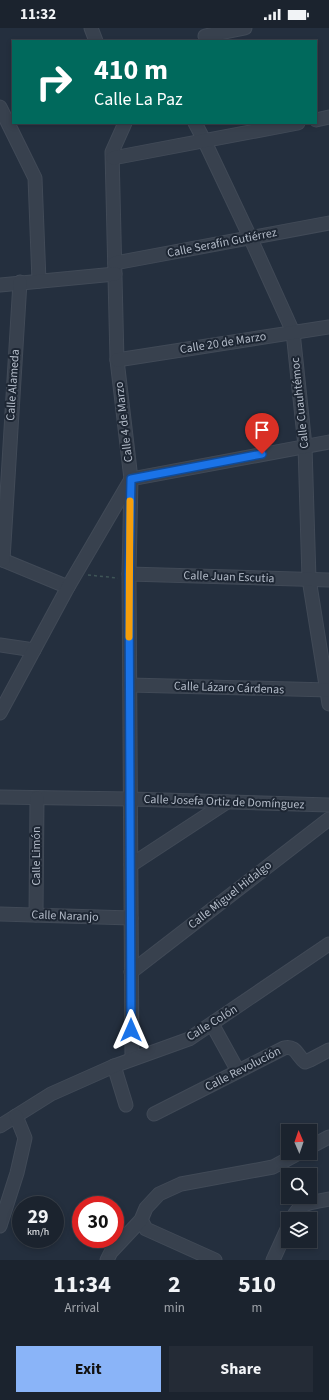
<!DOCTYPE html>
<html lang="en">
<head>
<meta charset="utf-8">
<style>
  body { margin:0; font-family:"Source Sans 3",sans-serif; background:#242b36; color:#f1f3f6; height:100vh; display:flex; flex-direction:column; font-size:15px; white-space:nowrap }
  * { box-sizing:border-box; margin:0 }
  p { font-size:13px; color:#a0a4aa }
  .icon { flex:none; width:22px; height:22px; fill:none; stroke:currentColor; stroke-width:2; stroke-linecap:round; stroke-linejoin:round }
  .map { position:relative; height:1232px; overflow:hidden }
  .details { display:flex; flex-direction:column; background:#1b232e; flex:1 }
  .details>* { flex:none }
  .guide { position:absolute; left:12px; top:12px; width:305px; height:84px; border-radius:0px; box-shadow:0 2px 6px #0003,0 0 0 1px #39404a; background:#00695c; color:#fff; overflow:hidden }
  .needle { width:26px; rotate:358deg }
  .controls { position:absolute; left:281px; top:1096px; display:grid; gap:8px }
  .controls a { display:grid; place-items:center; width:36px; height:36px; border-radius:0px; background:#1b232e; box-shadow:0 2px 6px #0003,0 0 0 1px #39404a; font-size:20px }
  .speed { position:absolute; left:12px; top:1168px; display:flex; gap:8px; font-size:20px; font-weight:700; text-align:center }
  .speed>* { display:grid; place-content:center; width:52px; height:52px; border-radius:50%; background:#1b232e; box-shadow:0 2px 6px #0003,0 0 0 1px #39404a; line-height:1 }
  .speed small { font-size:10px; font-weight:400 }
  .speed .limit { border:6px solid #d22; background:#fff; color:#111 }
  .pin { position:absolute; display:grid; place-items:center; width:34px; height:34px; color:#fff; margin:-41px -17px; border-radius:50% 50% 50% 0; rotate:-45deg; box-shadow:0 0 4px #0007 }
  .pin .icon { rotate:45deg }
  .me { position:absolute; width:44px; margin:-22px; rotate:0deg; stroke-linejoin:round; filter:drop-shadow(0 0 3px #0008) }
  .turn { display:flex; align-items:center; gap:14px; height:84px; padding:0 16px; font-size:18px }
  .turn .icon { width:52px; height:52px; stroke-width:2.5 }
  .turn b { display:block; font-size:28px; line-height:34px }
  .eta { display:flex; justify-content:space-evenly; align-items:center; height:68px; text-align:center }
  .eta b { font-size:24px; font-weight:700; line-height:28px }
  .button { display:flex; gap:8px; margin-top:auto; padding:8px 16px }
  .button a { flex:1; height:46px; border-radius:0px; background:#8ab4f8; color:#111; font-size:16px; font-weight:700; line-height:46px; text-align:center }
  .button a+a { background:#242b36; color:#f1f3f6 }
  .status { display:flex; justify-content:space-between; align-items:center; height:28px; padding:0 20px; background:#1b232e; direction:ltr }
  .status svg { height:11px; fill:currentColor }
  .map>svg:first-child { display:block }
  .lines { fill:none; stroke-linecap:round; stroke-linejoin:round }
  .minor-casing { stroke:#414a57; stroke-width:15 }
  .path { stroke:#3f5557; stroke-width:1.5; stroke-dasharray:3 3; stroke-linecap:butt }
  .minor { stroke:#38414e; stroke-width:13 }
  .route-casing { stroke:#114b97; stroke-width:10 }
  .route { stroke:#1a73e8; stroke-width:7 }
  .slow { stroke:#f59e0b; stroke-width:7 }
  .labels { text-anchor:middle; dominant-baseline:central; stroke-width:4; stroke-linejoin:round; paint-order:stroke }
  .street-label { font-size:12px; fill:#b4bcc9; stroke:#1d2633 }
</style>
</head>
<body>
<div class="status"><b>11:32</b><svg viewBox="0 0 49 12"><path d="M0 12V9h3v3zM5 12V6h3v6zM10 12V3h3v9zM15 12V0h3v12zM26 1h20v11H26zM47 4h2v5h-2z"/></svg></div>
<div class="map">
<svg width="329" height="1232" viewBox="0 0 329 1232">
  <rect width="100%" height="100%" fill="#242f3e"/>
  <g class="lines">
    <g class="minor-casing">
      <g id="minor">
        <polyline points="91,0 96,13"/>
        <polyline points="205,8 245,0"/>
        <polyline points="0,79 35,150 39,253"/>
        <polyline points="316,92 329,89"/>
        <polyline points="125,95 112,124 117,332 131,451 129,546 132,1031"/>
        <polyline points="195,95 204,112 250,209 293,304 305,418 309,551 329,676"/>
        <polyline points="113,130 298,95"/>
        <polyline points="115,235 329,195"/>
        <polyline points="0,257 115,246"/>
        <polyline points="117,332 329,299"/>
        <polyline points="131,451 329,414"/>
        <polyline points="0,531 68,559"/>
        <polyline points="3,532 20,254"/>
        <polyline points="129,546 329,552"/>
        <polyline points="0,617 34,622"/>
        <polyline points="130,657 329,662"/>
        <polyline points="0,685 68,559 130,453"/>
        <polyline points="0,769 130,771 329,777"/>
        <polyline points="131,837 227,774"/>
        <polyline points="0,886 131,890"/>
        <polyline points="36,887 37,770"/>
        <polyline points="131,944 329,791"/>
        <polyline points="212,996 238,1043"/>
        <polyline points="114,1038 126,1077"/>
        <path d="M154 1086 284 1020C296 1017 297 1028 305 1034L310 1032 329 1022"/>
        <polyline points="0,1098 51,1066 114,1038 189,1011 329,916"/>
        <polyline points="310,1119 329,1109"/>
        <path d="M292 1191C300 1173 312 1175 329 1171"/>
        <polyline points="141,1192 146,1201 215,1232"/>
        <polyline points="0,1198 17,1145 25,1110 16,1088"/>
        <polyline points="107,1232 111,1224 141,1192 146,1180 159,1166 181,1156 273,1139 299,1125"/>
        <polyline points="273,1232 288,1199"/>
      </g>
    </g>
    <polyline class="path" points="88,547 118,550"/>
    <use href="#minor" class="minor"/>
  </g>
  <g class="lines">
    <g class="route-casing">
      <polyline id="route" points="131,1002 129,546 131,451 262,426"/>
    </g>
    <use href="#route" class="route"/>
    <polyline class="slow" points="129,609 130,473"/>
  </g>
  <g class="labels">
    <g class="street-label">
      <text transform="translate(222 215) rotate(-11)">Calle Serafín Gutiérrez</text>
      <text transform="translate(223 315) rotate(-9)">Calle 20 de Marzo</text>
      <text transform="translate(13 357) rotate(-86)">Calle Alameda</text>
      <text transform="translate(300 375) rotate(-96)">Calle Cuauhtémoc</text>
      <text transform="translate(124 394) rotate(-97)">Calle 4 de Marzo</text>
      <text transform="translate(229 549) rotate(2)">Calle Juan Escutia</text>
      <text transform="translate(229 660) rotate(2)">Calle Lázaro Cárdenas</text>
      <text transform="translate(224 774) rotate(2)">Calle Josefa Ortiz de Domínguez</text>
      <text transform="translate(36 828) rotate(-90)">Calle Limón</text>
      <text transform="translate(230 867) rotate(-38)">Calle Miguel Hidalgo</text>
      <text transform="translate(65 888) rotate(2)">Calle Naranjo</text>
      <text transform="translate(212 995) rotate(-32)">Calle Colón</text>
      <text transform="translate(243 1041) rotate(-27)">Calle Revolución</text>
    </g>
  </g>
</svg>
<div class="controls">
<a><svg class="needle" viewBox="-14 -14 28 28"><path d="M0-13l5 13h-10z" fill="#e53935"/><path d="M0 13l5-13h-10z" fill="#a0a4aa"/></svg></a>
<a><svg class="icon" aria-label="search" viewBox="0 0 24 24"><circle cx="10" cy="10" r="6"/><path d="M15 15l6 6"/></svg></a>
<a><svg class="icon" aria-label="layers" viewBox="0 0 24 24"><path d="M12 4l9 5-9 5-9-5zM3 14l9 5 9-5"/></svg></a>
</div>
<div class="speed"><div>29<small>km/h</small></div><div class="limit">30</div></div>
<div class="pin" style="left:262px;top:426px;background:#d93025"><svg class="icon" aria-label="arrive" viewBox="0 0 24 24"><path d="M6 21V4h12l-3 4 3 4H6"/></svg></div>
<svg class="me" style="left:131px;top:1002px" viewBox="-20 -20 40 40"><path d="M0-17L14 15 0 8-14 15z" fill="#1a73e8" stroke="#fff" stroke-width="4"/></svg>
<div class="guide">
<div class="turn"><svg class="icon" aria-label="right" viewBox="0 0 24 24"><path d="M7 20v-9h11M14 6l5 5-5 5"/></svg><div><b>410 m</b>Calle La Paz</div></div>
</div>
</div>
<section class="details">
<div class="eta">
<div><b>11:34</b><p>Arrival</p></div>
<div><b>2</b><p>min</p></div>
<div><b>510</b><p>m</p></div>
</div>
<div class="button"><a>Exit</a><a>Share</a></div>
</section>
</body>
</html>
